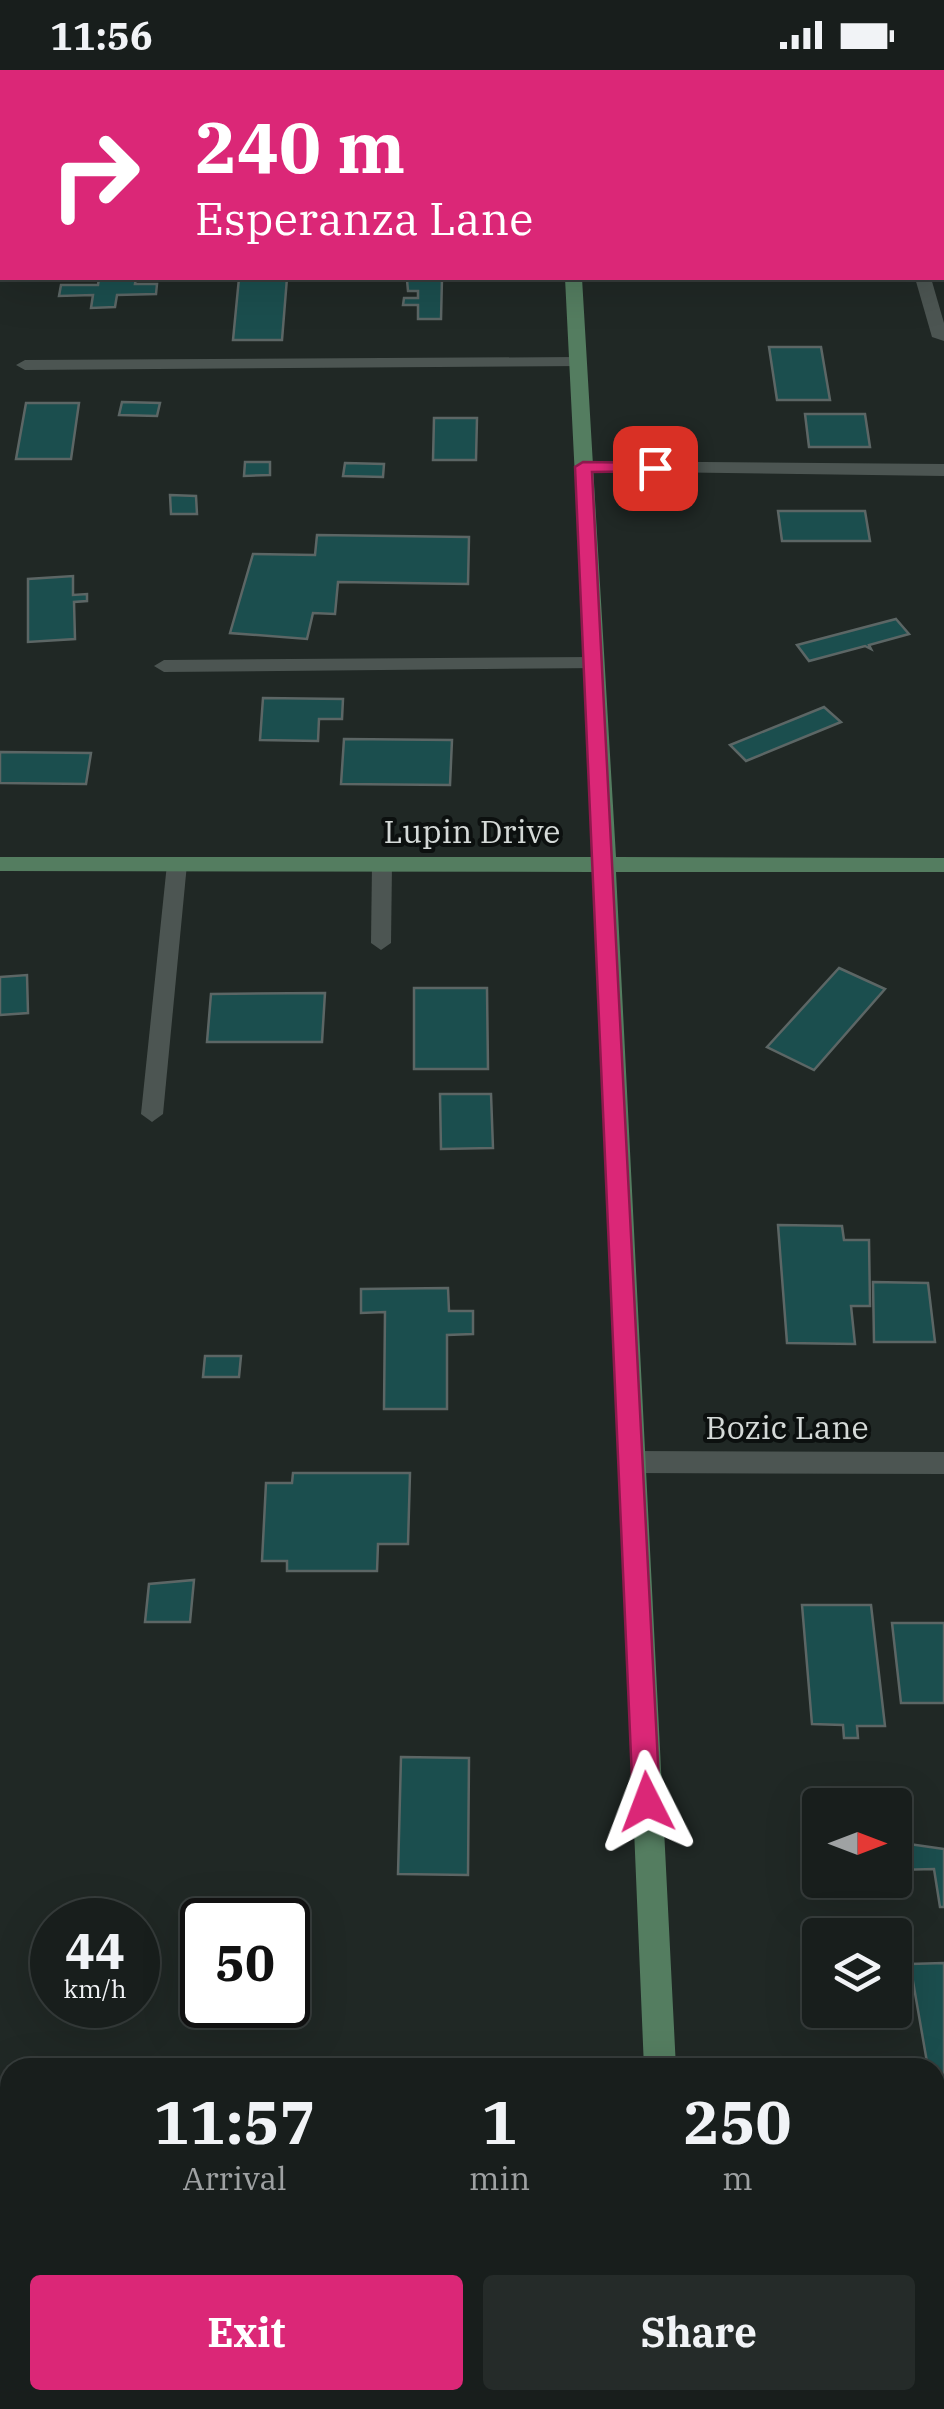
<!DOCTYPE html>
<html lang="en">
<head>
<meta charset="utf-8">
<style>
  body { margin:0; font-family:"IBM Plex Serif",serif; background:#252b29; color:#f1f3f6; height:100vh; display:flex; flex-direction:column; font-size:38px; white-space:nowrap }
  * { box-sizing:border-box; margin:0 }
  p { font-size:32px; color:#9fa2a3 }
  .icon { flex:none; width:55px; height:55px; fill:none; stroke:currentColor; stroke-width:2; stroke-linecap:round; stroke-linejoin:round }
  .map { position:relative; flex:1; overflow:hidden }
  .details { position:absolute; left:0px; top:1988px; width:945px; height:352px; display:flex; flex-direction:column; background:#181e1c; border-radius:30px 30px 0 0; box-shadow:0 10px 40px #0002,0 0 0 2px #363c3b }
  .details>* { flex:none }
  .top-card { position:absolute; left:0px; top:0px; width:945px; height:210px; box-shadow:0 10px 40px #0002,0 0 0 2px #363c3b; background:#db2777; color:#fff; overflow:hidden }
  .needle { width:65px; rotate:90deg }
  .controls { position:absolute; left:802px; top:1718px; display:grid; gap:20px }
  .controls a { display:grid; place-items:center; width:110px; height:110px; border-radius:10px; background:#181e1c; box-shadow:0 10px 40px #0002,0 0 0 2px #363c3b; font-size:50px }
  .speed { position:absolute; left:30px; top:1828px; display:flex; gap:20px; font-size:50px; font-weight:700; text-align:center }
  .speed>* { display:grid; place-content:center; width:130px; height:130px; border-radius:50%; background:#181e1c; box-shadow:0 10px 40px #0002,0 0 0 2px #363c3b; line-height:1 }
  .speed small { font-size:25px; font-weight:400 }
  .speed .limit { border:5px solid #111; border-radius:15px; background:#fff; color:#111 }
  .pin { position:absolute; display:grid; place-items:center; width:85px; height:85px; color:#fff; margin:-42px; border-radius:20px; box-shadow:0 5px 15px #0006 }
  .me { position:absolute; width:110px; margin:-55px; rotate:357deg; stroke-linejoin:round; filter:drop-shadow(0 0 8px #0008) }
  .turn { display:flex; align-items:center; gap:35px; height:210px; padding:0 30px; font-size:45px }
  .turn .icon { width:130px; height:130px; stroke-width:2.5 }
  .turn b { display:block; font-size:70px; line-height:85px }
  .eta { display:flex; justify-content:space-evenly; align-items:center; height:170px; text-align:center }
  .eta b { font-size:60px; font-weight:700; line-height:70px }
  .cta { display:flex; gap:20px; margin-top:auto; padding:20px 30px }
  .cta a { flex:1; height:115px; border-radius:10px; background:#db2777; color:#fff; font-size:40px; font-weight:700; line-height:115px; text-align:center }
  .cta a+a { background:#252b29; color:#f1f3f6 }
  .status { display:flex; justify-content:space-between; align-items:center; height:70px; padding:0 50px; background:#181e1c; direction:ltr }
  .status svg { height:28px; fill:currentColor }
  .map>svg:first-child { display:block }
  .building { fill:#1b4e4e; stroke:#5c6665; stroke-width:2.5 }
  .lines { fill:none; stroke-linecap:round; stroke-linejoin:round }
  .lane { fill:#4c5552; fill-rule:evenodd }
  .street { fill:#4c5552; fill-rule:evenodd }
  .secondary { fill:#547d60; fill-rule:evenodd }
  .route { fill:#db2777; stroke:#8e194d; stroke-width:2.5 }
  .labels { text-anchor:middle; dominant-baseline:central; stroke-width:8; stroke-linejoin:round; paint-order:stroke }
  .street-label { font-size:32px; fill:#d5dad8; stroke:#0c100f }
</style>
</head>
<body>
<div class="status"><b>11:56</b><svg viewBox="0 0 49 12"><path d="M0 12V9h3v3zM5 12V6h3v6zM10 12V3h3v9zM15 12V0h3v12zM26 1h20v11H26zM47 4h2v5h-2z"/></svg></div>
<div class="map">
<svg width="944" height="2339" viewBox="0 0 944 2339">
  <rect width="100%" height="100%" fill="#202825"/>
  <g class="building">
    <polygon points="640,0 744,0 745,2 640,2"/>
    <polygon points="99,208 136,208 135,214 157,214 156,224 117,225 115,237 91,238 93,225 59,226 61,215 98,215"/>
    <polygon points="239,208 287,208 282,270 233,270"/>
    <polygon points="418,208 442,208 441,249 418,249 418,235 403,235 404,228 418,228 418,221 408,221 407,210"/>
    <polygon points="769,277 821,277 830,330 777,330"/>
    <polygon points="122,332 160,333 157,346 119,345"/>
    <polygon points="26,333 79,333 71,389 16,389"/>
    <polygon points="805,344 865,344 870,377 809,377"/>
    <polygon points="434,348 477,348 476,390 433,390"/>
    <polygon points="245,392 270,392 270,405 244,406"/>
    <polygon points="345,393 384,394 383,407 343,406"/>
    <polygon points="170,425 196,426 197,444 171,444"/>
    <polygon points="778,441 865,441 870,471 782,471"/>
    <polygon points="317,465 469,467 468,514 338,512 335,544 313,543 307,569 230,563 253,484 315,485"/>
    <polygon points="73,506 73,525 87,524 87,531 74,532 75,569 28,572 28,509"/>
    <polygon points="896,549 909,564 869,575 871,579 865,576 809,591 797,575"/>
    <polygon points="263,628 343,629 342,649 319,649 318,671 260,670"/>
    <polygon points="824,637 841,652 746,691 730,675"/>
    <polygon points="344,669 452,670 450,715 341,714"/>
    <polygon points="0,682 91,683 86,714 0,713"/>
    <polygon points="839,898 885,919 814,1000 767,977"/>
    <polygon points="27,905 28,943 0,945 0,907"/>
    <polygon points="414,918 487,918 488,999 414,999"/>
    <polygon points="325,923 322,972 207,972 211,924"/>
    <polygon points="440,1024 491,1024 493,1078 441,1079"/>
    <polygon points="778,1155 842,1156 844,1170 869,1170 870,1236 851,1236 855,1274 787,1273"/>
    <polygon points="873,1212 928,1213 935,1272 874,1272"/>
    <polygon points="448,1218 449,1241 473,1241 473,1264 447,1265 447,1339 384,1339 385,1242 361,1243 361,1219"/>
    <polygon points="205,1286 241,1286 239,1307 203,1307"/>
    <polygon points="293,1403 410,1403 408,1474 378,1474 377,1501 287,1501 287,1491 262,1491 266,1413 292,1413"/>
    <polygon points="194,1510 190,1552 145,1552 149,1514"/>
    <polygon points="802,1535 871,1535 885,1656 857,1656 858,1668 844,1668 843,1655 812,1654"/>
    <polygon points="892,1553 944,1553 944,1633 901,1633"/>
    <polygon points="401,1687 469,1688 468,1805 398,1804"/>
    <polygon points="902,1773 944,1779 944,1837 940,1837 934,1799 895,1800 895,1774"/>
    <polygon points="944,1893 944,2042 935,2042 935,1998 928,1998 910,1894"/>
  </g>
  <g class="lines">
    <g class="lane">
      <polygon points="915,208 931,208 944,253 944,271 932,267"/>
      <polygon points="177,787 187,794 163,1044 152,1052 141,1044 167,794"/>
      <polygon points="382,787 392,794 391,873 381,880 371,873 372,794"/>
    </g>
    <g class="street">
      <rect x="942" y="97" width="2" height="10"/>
      <polygon points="578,287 584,288 584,296 25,300 16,295 25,290"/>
      <polygon points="583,391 944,394 944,406 576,401 576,393"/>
      <polygon points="594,587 601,588 601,598 164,602 154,596 164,590"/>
      <polygon points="630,1381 944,1382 944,1404 630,1403 621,1400 617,1392 621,1384"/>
      <rect x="935" y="2252" width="9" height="34"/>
      <polygon points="10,2258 10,2292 0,2293 0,2259"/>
    </g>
    <g class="secondary">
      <rect x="553" y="0" width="16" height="2"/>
      <polygon points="565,208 582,208 616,787 944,788 944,802 616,802 676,1998 644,1998 594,802 0,801 0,787 594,787"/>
      <rect x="658" y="2330" width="34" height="9"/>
    </g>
  </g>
  <polygon class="route" points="655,393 664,398 661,401 592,402 660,1732 656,1741 647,1745 637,1741 633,1732 575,397 583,392"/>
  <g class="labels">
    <g class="street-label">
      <text x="472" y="761">Lupin Drive</text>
      <text x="787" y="1357">Bozic Lane</text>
    </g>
  </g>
</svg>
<div class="controls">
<a><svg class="needle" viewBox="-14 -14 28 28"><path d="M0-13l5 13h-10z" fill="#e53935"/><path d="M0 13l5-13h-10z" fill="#9fa2a3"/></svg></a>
<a><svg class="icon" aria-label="layers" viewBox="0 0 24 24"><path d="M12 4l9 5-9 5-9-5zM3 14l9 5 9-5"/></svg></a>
</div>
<div class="speed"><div>44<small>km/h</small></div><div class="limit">50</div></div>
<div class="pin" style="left:655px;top:398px;background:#d93025"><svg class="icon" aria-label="arrive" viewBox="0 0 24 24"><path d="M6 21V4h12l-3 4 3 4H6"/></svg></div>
<svg class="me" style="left:647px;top:1732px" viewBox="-20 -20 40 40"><path d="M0-17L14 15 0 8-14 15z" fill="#db2777" stroke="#fff" stroke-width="4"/></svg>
<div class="top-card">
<div class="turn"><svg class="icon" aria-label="right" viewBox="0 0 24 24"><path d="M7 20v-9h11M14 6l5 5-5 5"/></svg><div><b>240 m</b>Esperanza Lane</div></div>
</div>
<section class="details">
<div class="eta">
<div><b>11:57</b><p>Arrival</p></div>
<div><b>1</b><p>min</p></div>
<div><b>250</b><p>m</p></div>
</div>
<div class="cta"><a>Exit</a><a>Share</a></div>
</section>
</div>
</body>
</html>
